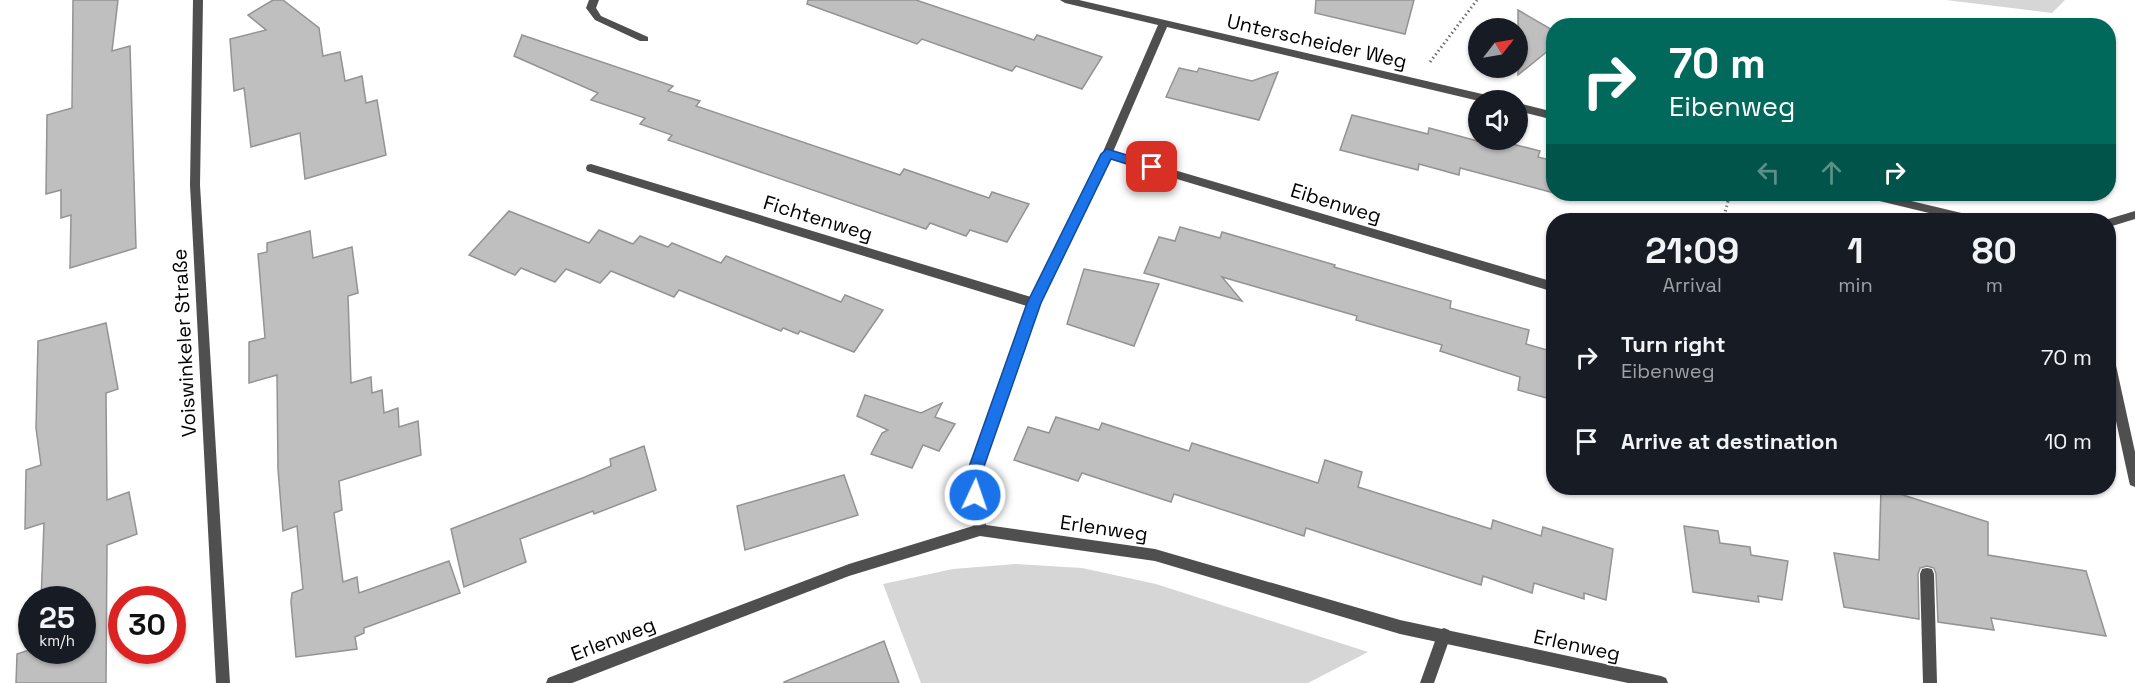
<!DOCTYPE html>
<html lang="en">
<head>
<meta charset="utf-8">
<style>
  body { margin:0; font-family:"Space Grotesk",sans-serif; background:#242831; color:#f1f3f6; height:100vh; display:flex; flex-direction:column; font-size:22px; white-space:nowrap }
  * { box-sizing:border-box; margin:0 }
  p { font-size:20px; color:#9ea1a6 }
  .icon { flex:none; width:33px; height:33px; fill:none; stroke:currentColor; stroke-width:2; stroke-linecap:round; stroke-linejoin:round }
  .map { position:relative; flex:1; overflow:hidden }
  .sheet { position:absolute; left:1546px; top:213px; width:570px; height:282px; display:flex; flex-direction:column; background:#171b24; border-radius:24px; box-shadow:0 2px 4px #0004 }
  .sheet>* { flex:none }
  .guide { position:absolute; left:1546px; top:18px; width:570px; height:183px; border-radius:24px; box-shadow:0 2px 4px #0004; background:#00695c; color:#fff; overflow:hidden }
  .needle { width:39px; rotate:59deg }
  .controls { position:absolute; left:1468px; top:18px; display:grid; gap:12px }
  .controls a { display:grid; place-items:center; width:60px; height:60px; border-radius:50%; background:#171b24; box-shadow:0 2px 4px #0004; font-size:30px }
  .speed { position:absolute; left:18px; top:586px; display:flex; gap:12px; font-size:30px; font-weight:700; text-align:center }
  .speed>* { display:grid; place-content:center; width:78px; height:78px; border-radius:50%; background:#171b24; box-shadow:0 2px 4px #0004; line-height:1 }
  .speed small { font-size:15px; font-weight:400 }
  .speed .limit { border:9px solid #d22; background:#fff; color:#111 }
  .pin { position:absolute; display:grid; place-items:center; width:51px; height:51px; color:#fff; margin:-26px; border-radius:12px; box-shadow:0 3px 9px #0006 }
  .me { position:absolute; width:66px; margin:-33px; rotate:3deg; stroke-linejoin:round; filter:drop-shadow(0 0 4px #0008) }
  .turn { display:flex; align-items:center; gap:21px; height:126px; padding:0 24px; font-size:27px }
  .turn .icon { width:78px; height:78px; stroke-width:2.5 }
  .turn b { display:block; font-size:42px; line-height:51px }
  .lanes { display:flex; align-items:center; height:57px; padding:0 24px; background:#0003; justify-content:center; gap:30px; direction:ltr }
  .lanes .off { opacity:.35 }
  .eta { display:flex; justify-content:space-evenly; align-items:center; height:102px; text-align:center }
  .eta b { font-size:36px; font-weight:800; line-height:42px }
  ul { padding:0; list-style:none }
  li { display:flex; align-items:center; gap:18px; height:84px; padding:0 24px }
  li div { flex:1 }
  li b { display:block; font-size:22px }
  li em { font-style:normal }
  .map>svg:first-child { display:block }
  .green { fill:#d6d6d6 }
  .building { fill:#bfbfbf; stroke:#939393; stroke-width:1.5 }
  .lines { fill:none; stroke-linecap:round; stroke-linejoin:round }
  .path { stroke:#717171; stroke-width:3; stroke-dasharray:1.5 3; stroke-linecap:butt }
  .lane { fill:#4f4f4f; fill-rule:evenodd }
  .street { fill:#4f4f4f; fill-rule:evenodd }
  .route { fill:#1a73e8; stroke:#114b97; stroke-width:1.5 }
  .labels { text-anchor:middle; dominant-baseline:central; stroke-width:4.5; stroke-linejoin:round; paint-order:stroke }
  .street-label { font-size:20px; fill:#000; stroke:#fff }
</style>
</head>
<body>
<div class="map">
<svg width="2135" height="683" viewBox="0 0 2135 683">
  <rect width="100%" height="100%" fill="#fff"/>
  <g class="green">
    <polygon points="1946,0 2065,0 2052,13"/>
    <polygon points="1016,564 1082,568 1156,584 1368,652 1308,683 921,683 883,584 953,569"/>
  </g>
  <g class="building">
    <polygon points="73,0 118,0 112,51 130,46 136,248 70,268 71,215 61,218 61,190 46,194 47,115 72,108"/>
    <polygon points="273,0 283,0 319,28 323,56 340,52 345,81 362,76 366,103 377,100 386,155 305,179 300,133 251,147 244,88 234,91 230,39 266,30 248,15"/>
    <polygon points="808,0 916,0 1034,40 1037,35 1102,57 1082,89 1016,66 1012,71 922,39 917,44 807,4"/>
    <polygon points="1316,0 1414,0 1405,34 1315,13"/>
    <polygon points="1518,10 1554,31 1554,46 1518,75"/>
    <polygon points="522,35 673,86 668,91 700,101 696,106 900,175 904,169 989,198 992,192 1029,204 1007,242 970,230 966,236 930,223 926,229 668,140 672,135 640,124 645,118 591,100 598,93 514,56"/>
    <polygon points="1179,68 1197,72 1199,68 1252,81 1278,72 1259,120 1166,97"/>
    <polygon points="1352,115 1428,134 1429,128 1500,147 1501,141 1540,151 1538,157 1554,161 1554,193 1460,168 1459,175 1419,164 1418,170 1340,150"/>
    <polygon points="509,211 589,243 599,230 633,244 640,236 668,247 672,243 721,263 726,256 841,302 845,295 883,310 854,352 800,331 798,334 783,328 781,331 679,290 674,297 611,271 600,283 566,269 555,282 521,268 515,275 469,255"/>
    <polygon points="1180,227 1220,238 1222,232 1335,265 1334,267 1451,301 1450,308 1529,330 1526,344 1554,352 1554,400 1518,390 1520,377 1440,351 1442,345 1356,320 1357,316 1222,277 1242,301 1144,273 1159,237 1175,241"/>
    <polygon points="310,231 313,258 352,247 358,293 348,296 351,383 371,377 372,393 382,390 384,413 398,408 399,427 418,421 421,455 339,481 342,510 334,513 343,582 357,577 359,593 449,561 460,593 364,628 364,633 355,637 357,649 296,657 291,602 292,593 303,589 297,526 283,531 278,469 277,375 249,383 249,342 265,338 258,254 267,252 267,243"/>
    <polygon points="1084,269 1159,284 1134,346 1067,324"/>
    <polygon points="106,323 118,389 106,393 107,500 129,492 137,534 107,545 106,683 16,683 17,654 32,649 32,651 82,651 82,600 41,600 44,523 25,529 26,470 41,465 36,428 38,341"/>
    <polygon points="865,395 921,413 942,403 935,417 955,424 939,451 923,445 912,468 871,454 882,433 888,430 857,416"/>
    <polygon points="1056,417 1099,430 1102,423 1189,451 1192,443 1318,483 1325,460 1362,472 1358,487 1491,529 1493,520 1541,536 1543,527 1613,549 1606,600 1584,593 1584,599 1534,583 1532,593 1483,576 1481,585 1306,528 1304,536 1174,494 1171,502 1082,473 1078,481 1014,460 1028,427 1049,433"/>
    <polygon points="644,446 656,490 594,514 593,511 520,539 526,562 464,587 451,529 585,477 611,466 610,459"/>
    <polygon points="844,475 858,515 745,550 737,506"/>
    <polygon points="1881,488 1988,522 1988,555 2086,571 2106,636 1991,618 1994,630 1938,622 1936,574 1934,568 1927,566 1920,568 1918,574 1919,619 1844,607 1834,553 1879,560"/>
    <polygon points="1684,526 1718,531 1720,543 1750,547 1751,555 1788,561 1782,600 1758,596 1759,602 1693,592"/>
    <polygon points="884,641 899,683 784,683 784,682"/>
  </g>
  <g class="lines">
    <g class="path">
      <polyline points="1430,62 1477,0"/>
      <polyline points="1723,220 1730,194"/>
    </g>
    <g class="lane">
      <polygon points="589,0 599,0 596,8 601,16 648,37 648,41 640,41 595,20 586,8"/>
      <polygon points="1927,568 1932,569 1934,574 1937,683 1923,683 1920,574 1922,569"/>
      <polygon points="1444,628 1449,630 1451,635 1434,683 1420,683 1439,630"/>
    </g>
    <g class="street">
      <polygon points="193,0 203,0 200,185 230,683 216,683 190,185"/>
      <polygon points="1060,0 1079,0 1495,97 1496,100 1479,101 1167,27 1113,152 1554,282 1554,292 1110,159 1040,303 978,478 986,525 1155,549 1400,620 1661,676 1666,678 1668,683 1628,683 1400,634 1155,561 980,536 849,576 572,683 546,683 548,678 553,676 849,564 973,526 966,478 1027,306 587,171 586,168 587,165 591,164 1031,297 1102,154 1158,25 1065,3"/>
      <polygon points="1518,103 1554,112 1554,120 1518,111"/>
      <polygon points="1861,194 1882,194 1974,216 1980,220 1958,220 1867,198"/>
      <polygon points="2135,211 2135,219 2109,227 2109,220 2105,220"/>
      <polygon points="2109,356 2113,357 2115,361 2135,452 2135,487 2130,485 2129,481 2109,389"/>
    </g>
  </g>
  <polygon class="route" points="1107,149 1156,164 1158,167 1152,172 1111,159 1041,303 980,478 982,495 980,500 975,502 970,500 965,478 1027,303 1101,154"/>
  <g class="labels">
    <g class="street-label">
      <text transform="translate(1317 41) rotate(13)">Unterscheider Weg</text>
      <text transform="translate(1336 203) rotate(17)">Eibenweg</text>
      <text transform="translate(818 218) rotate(17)">Fichtenweg</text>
      <text transform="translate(184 343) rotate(-93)">Voiswinkeler Straße</text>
      <text transform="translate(1104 528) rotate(8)">Erlenweg</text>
      <text transform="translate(613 639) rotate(-21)">Erlenweg</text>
      <text transform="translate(1577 645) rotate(12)">Erlenweg</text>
    </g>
  </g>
</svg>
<div class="controls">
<a><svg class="needle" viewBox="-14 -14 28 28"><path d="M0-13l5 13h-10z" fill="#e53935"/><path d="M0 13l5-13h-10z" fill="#9ea1a6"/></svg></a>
<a><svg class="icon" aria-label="sound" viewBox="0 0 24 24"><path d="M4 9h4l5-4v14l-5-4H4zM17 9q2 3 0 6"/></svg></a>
</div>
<div class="speed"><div>25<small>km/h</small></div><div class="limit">30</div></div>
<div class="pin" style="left:1152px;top:167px;background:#d93025"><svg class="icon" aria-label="arrive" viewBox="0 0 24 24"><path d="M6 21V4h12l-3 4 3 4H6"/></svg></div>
<svg class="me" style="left:975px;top:495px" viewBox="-20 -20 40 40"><circle r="17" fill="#1a73e8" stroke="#fff" stroke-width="3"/><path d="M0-11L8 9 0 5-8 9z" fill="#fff"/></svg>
<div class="guide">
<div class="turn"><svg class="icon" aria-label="right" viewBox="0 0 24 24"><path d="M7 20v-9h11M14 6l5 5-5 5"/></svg><div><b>70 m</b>Eibenweg</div></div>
<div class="lanes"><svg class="icon off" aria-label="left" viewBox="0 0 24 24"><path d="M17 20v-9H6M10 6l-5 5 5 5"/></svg><svg class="icon off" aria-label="ahead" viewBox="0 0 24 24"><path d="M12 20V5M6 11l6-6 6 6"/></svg><svg class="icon" aria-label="right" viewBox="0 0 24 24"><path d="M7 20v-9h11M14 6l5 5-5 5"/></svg></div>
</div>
<section class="sheet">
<div class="eta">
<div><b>21:09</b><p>Arrival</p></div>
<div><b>1</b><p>min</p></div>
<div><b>80</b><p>m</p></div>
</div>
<ul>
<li><svg class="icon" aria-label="right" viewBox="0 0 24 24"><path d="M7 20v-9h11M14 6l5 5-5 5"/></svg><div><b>Turn right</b><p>Eibenweg</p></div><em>70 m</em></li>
<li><svg class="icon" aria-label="arrive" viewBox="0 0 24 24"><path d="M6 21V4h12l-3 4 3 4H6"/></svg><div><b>Arrive at destination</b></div><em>10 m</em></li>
</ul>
</section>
</div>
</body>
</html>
